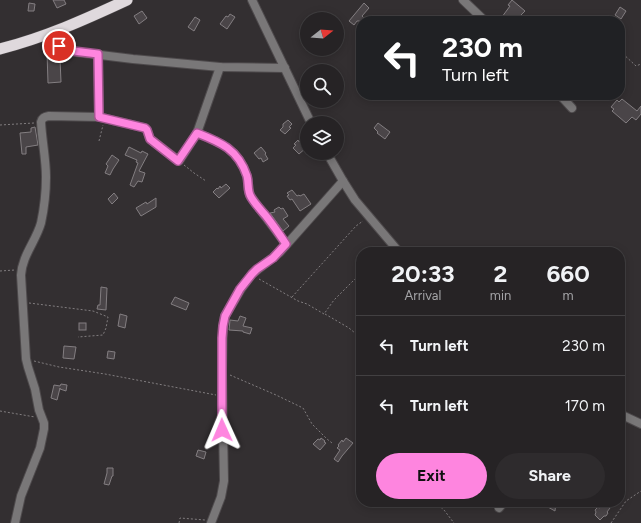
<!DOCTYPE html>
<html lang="en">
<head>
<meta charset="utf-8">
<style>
  body { margin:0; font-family:Figtree,sans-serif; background:#2e2b2d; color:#f1f3f6; height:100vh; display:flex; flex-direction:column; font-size:15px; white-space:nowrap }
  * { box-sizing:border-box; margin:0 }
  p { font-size:13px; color:#a4a4a7 }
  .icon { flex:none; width:22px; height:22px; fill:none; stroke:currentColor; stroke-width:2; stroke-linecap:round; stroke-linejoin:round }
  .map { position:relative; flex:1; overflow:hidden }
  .side { position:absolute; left:356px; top:247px; width:269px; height:260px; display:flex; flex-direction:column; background:#262325; border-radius:16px; box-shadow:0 2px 10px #0003,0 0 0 1px #424042 }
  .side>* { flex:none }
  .banner { position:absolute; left:356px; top:16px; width:269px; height:84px; border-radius:16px; box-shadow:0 2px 10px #0003,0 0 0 1px #424042; background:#202124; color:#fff; overflow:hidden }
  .needle { width:26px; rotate:73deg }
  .controls { position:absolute; left:300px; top:12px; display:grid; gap:8px }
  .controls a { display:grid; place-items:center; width:44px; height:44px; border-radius:50%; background:#262325; box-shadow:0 2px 10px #0003,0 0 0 1px #424042; font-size:20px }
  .pin { position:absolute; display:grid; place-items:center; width:34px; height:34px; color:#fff; margin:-17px; border:2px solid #fff; border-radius:50%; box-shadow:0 1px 4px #0007 }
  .me { position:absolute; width:44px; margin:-22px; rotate:359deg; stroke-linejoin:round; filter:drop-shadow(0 0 3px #0008) }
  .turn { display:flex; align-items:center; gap:14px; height:84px; padding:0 20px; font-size:18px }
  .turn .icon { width:52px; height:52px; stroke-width:2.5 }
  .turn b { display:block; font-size:28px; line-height:34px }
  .eta { display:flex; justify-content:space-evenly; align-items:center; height:68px; text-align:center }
  .eta b { font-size:24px; font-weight:700; line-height:28px }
  .button { display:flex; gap:8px; margin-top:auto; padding:8px 20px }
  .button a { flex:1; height:46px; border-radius:24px; background:#fe85df; color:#111; font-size:16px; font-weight:700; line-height:46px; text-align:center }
  .button a+a { background:#2e2b2d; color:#f1f3f6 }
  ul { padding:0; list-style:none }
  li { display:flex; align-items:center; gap:12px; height:60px; padding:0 20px; border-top:1px solid #424042 }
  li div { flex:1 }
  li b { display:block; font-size:15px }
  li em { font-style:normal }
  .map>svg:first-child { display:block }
  .building { fill:#4a4548; stroke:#837e81 }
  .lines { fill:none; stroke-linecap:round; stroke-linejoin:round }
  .minor-casing { stroke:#4e4a4c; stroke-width:10 }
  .highway-casing { stroke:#4e4a4c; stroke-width:12 }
  .path { stroke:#817d7f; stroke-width:1; stroke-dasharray:2 2; stroke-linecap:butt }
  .minor { stroke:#797778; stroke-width:8 }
  .highway { stroke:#dfd9dd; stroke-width:11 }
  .route-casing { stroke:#a55691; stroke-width:10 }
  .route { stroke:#fe85df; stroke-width:7 }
</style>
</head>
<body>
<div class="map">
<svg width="641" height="523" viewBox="0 0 641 523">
  <rect width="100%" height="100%" fill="#332f31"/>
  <g class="building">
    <polygon points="53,0 64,0 66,4 57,8"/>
    <polygon points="512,0 525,11 515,21 499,21 510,6 508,5"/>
    <polygon points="29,3 35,4 34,11 28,11"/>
    <polygon points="364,3 369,8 362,16 367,21 357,21 354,25 349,21"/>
    <polygon points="620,7 626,11 621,19 615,15"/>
    <polygon points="142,11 147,18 139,24 134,16"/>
    <polygon points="230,14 235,17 227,29 220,24 226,16 228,17"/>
    <polygon points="195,17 200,20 194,31 188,27"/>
    <polygon points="57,51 62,55 62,59 60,59 61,82 48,83 47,52"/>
    <polygon points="622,99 637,111 641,106 641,114 636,120 632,117 626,123 612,111 614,109 611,107 617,100 619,102"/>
    <polygon points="288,120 292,124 289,127 291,128 285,134 280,130 283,127 283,124"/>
    <polygon points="378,123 390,132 385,139 377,133 378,132 374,128"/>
    <polygon points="35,127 38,145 26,147 26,154 22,154 20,133 31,132 31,128"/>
    <polygon points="307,135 307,147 299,154 293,148 296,145 294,144 298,140 299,142"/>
    <polygon points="129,147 141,153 142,151 148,154 139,171 145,173 142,182 138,181 134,187 130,185 138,163 136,162 137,160 125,155"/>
    <polygon points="261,147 266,153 265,154 268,159 263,162 261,158 259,159 254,153"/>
    <polygon points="112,155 119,160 113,169 110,175 105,173 108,166 106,164"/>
    <polygon points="226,184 230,188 219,198 213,192 217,188 218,189 220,186 221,188"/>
    <polygon points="292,190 297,196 299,195 300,196 304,194 311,204 300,211 292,199 290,200 287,196 289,195 287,193"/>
    <polygon points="114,193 118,198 112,204 108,199"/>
    <polygon points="156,198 156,207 141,216 136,208 146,202 147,204"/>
    <polygon points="279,207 281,209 283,208 288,216 283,219 289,226 283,231 270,213 275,212 274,210"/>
    <polygon points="101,287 107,288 106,310 97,309 98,305 100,305"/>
    <polygon points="175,297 189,303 186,310 171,304"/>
    <polygon points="120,314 127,316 125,328 118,326"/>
    <polygon points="240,316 246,318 243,326 252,328 250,334 243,332 243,331 229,330 230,320 238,321"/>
    <rect x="79" y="323" width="7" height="7"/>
    <polygon points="64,346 76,347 74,359 63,358"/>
    <polygon points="108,351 115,352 114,359 107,358"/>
    <polygon points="61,384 67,385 66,391 60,389 60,388 57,400 51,398 54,385 60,386"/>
    <polygon points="321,438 325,441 324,442 326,443 320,450 313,444 318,439 320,440"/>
    <polygon points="346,438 353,443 342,456 338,462 334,459 340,450 337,448 339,446 338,445 342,440 343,442"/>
    <polygon points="198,450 206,452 204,459 196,456"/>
    <polygon points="107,468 113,468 113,476 112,476 109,485 104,484 107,473"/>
    <polygon points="539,502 556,502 555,511"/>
    <polygon points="606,504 610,508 607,512 608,513 606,516 604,516 600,520 595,515 596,512 595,510 598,507 600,508 601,505 603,507"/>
  </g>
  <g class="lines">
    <g class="minor-casing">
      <g id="minor">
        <polyline points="252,0 311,123"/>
        <polyline points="463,0 485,21"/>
        <path d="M53 33C56 41 58 49 68 51L133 59 220 67 285 68"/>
        <polyline points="560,95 572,108"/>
        <path d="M99 117 145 128 147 130 150 139 179 161 197 133C220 142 238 149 247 176 249 183 247 190 251 197L286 244"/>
        <polyline points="197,133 220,67"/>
        <polyline points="327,153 343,181 355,200 399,252"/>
        <polyline points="620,414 641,424"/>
        <polyline points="499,508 504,502"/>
        <path d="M15 523 21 496 40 448 44 429V423L39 410 35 389 28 367 26 359 21 275C22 256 36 241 41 223 44 209 46 193 46 177 46 159 42 141 41 122 42 118 44 117 49 116L99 117 98 54"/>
        <polyline points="211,523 221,497 224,481 222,372 223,326 225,316 241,289 252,274 280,252 343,181"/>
      </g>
    </g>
    <g class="highway-casing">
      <path id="highway" d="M0 49C46 37 84 20 127 0"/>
    </g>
    <g class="path">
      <polyline points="620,51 636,66 641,64"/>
      <polyline points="0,125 34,123"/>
      <polyline points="99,141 103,125"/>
      <polyline points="184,165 194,173 206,181"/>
      <polyline points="383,252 387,249"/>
      <polyline points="0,271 15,270"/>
      <polyline points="259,279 298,301 307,304 324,314 334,300 361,273"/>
      <polyline points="292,297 356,226 363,221"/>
      <polyline points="29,303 93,311 108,317 106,328 103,335 78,337"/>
      <polyline points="325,314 349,328 361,338"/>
      <polyline points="34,361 59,367 105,374 216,395"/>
      <polyline points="230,375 276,395 303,408 312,424 327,439 332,443"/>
      <polyline points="0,411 35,417"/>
      <polyline points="361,442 361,443"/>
      <polyline points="435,502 444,510 454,523"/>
      <polyline points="179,523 180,518 205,520"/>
      <polyline points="611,523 626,501 641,491"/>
    </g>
    <use href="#minor" class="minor"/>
    <use href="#highway" class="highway"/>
  </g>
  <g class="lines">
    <g class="route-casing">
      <path id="route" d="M59 46 65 50 98 54 99 117 145 128 147 130 150 139 178 161 197 133C220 142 238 149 247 176 249 183 247 191 251 197 255 204 261 210 266 216 273 225 280 235 286 244L273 258 257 269 252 274 240 289 225 316 223 326 222 338V430"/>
    </g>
    <use href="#route" class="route"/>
  </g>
</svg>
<div class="controls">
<a><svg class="needle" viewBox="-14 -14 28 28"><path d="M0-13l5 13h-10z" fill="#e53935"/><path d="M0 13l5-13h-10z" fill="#a4a4a7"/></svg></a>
<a><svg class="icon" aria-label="search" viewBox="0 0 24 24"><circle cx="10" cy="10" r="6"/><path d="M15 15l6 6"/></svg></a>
<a><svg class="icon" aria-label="layers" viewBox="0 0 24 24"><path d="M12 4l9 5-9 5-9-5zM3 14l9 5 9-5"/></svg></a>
</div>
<div class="pin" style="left:59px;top:46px;background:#d93025"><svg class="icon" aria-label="arrive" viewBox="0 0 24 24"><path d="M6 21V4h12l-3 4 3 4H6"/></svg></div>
<svg class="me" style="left:222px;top:430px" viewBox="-20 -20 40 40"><path d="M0-17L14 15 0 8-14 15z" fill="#fe85df" stroke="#fff" stroke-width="4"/></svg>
<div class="banner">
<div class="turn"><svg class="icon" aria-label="left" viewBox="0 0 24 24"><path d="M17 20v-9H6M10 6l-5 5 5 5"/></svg><div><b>230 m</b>Turn left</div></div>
</div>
<section class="side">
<div class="eta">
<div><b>20:33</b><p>Arrival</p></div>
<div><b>2</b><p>min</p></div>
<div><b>660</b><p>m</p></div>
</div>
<ul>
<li><svg class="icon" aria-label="left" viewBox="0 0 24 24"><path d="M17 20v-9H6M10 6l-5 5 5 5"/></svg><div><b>Turn left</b></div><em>230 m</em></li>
<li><svg class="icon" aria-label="left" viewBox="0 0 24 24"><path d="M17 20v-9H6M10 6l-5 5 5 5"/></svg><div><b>Turn left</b></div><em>170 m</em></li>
</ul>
<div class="button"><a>Exit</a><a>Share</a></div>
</section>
</div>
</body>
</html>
